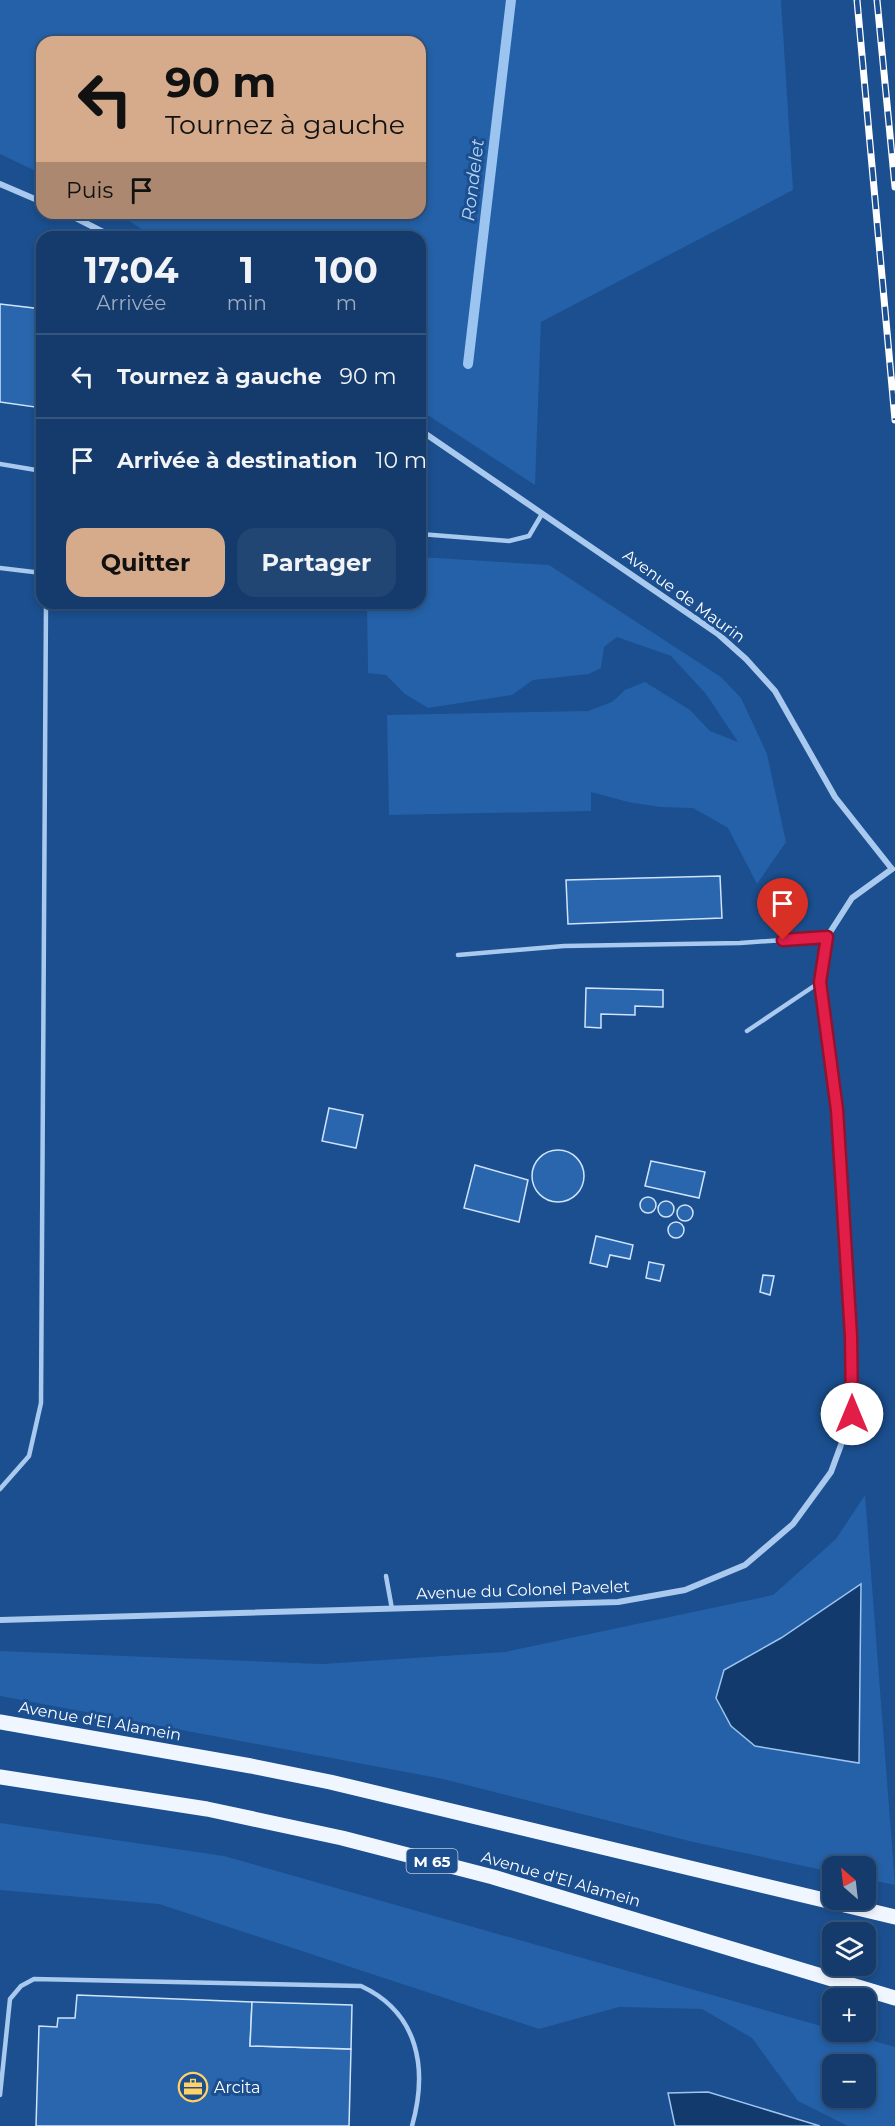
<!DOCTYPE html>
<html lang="fr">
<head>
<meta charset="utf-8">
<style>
  body { margin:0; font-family:Montserrat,sans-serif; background:#214673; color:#f1f3f6; height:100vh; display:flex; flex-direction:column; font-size:22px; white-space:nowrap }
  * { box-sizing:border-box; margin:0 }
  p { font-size:20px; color:#9dadc1 }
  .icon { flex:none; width:33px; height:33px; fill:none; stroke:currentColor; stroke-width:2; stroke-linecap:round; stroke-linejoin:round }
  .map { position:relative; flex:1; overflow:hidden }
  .side { position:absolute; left:36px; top:231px; width:390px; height:378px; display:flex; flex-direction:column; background:#143b6b; border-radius:18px; box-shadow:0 3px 9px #0003,0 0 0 2px #33557e }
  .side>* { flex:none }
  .banner { position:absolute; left:36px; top:36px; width:390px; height:183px; border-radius:18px; box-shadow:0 3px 9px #0003,0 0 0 2px #33557e; background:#d6ab8b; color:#111; overflow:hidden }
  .needle { width:39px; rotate:332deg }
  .buttons { position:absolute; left:822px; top:1856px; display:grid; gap:12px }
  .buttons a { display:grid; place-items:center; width:54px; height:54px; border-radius:12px; background:#143b6b; box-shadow:0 3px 9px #0003,0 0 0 2px #33557e; font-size:30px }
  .pin { position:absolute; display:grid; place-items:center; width:51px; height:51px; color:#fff; margin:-62px -26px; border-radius:50% 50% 50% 0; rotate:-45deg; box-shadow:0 0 6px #0007 }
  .pin .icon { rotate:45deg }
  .me { position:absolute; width:66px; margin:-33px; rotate:0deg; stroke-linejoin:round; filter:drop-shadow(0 0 4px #0008) }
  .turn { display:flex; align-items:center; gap:21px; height:126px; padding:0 30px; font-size:27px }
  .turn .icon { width:78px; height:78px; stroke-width:2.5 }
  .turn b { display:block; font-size:42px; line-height:51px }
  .then { display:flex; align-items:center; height:57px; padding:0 30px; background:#0003; gap:12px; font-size:22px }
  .eta { display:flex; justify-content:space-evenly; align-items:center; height:102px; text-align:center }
  .eta b { font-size:36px; font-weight:700; line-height:42px }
  .cta { display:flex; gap:12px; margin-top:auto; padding:12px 30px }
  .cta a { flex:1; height:69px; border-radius:18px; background:#d6ab8b; color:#111; font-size:24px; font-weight:700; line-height:69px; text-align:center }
  .cta a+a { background:#214673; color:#f1f3f6 }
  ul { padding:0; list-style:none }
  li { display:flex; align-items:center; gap:18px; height:84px; padding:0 30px; border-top:2px solid #33557e }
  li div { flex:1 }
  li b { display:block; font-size:22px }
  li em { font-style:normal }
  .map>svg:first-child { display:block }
  .green { fill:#2461a8; fill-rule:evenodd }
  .water { fill:#123a6d; stroke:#9cc4f0; stroke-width:1.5 }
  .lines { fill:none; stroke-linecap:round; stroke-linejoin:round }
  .stream { stroke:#9cc4f0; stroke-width:10 }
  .building { fill:#2a66ad; stroke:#cfe3fa; stroke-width:1.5 }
  .service { stroke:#a9c9ee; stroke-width:4.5 }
  .minor { stroke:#a9c9ee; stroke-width:6 }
  .primary { stroke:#f0f6ff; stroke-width:15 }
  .rail-casing { stroke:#fff; stroke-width:7 }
  .rail { stroke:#1b4f8f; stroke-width:4.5; stroke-dasharray:14; stroke-linecap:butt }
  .route-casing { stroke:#92132f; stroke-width:15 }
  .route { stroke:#e11d48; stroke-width:10 }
  .labels { text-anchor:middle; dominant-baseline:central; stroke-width:6; stroke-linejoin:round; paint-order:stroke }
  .shield { fill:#1b4f8f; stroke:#bbcadd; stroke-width:1.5 }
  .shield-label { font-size:15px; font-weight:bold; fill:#fff }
  .street-label { font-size:16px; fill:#fff; stroke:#1b4f8f }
  .poi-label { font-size:16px; fill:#fff; stroke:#1b4f8f; text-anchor:start }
  .water-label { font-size:18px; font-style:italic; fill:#b5d3f5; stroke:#1b4f8f }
</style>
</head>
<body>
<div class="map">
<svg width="895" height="2126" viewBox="0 0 895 2126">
  <rect width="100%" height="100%" fill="#1b4f8f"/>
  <g class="green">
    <polygon points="0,0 781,0 793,190 541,322 535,485 420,410 420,237 154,237 117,213 420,213 420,42 42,42 42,174 0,154"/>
    <polygon points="420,557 549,565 721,677 741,698 767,754 786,842 757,884 728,828 693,808 660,807 628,802 591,792 591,811 389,815 387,715 588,711 612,702 625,690 645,682 690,710 710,731 738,742 706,694 671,656 617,637 604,647 601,668 589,674 533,680 512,695 428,708 405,694 386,675 368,673 367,603 420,603"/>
    <polygon points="865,1495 895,1885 866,1879 866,1866 832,1866 832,1872 693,1842 443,1779 0,1696 0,1651 322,1664 505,1652 773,1595 836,1539"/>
    <path d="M0 1823 224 1856 895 2047V2126H848L798 2101 752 2038 702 2009 619 2007 539 2029 159 1904 0 1890ZM832 2064H866V2097H832Z"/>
  </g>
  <g class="water">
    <polygon points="861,1584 859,1763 755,1746 731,1726 716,1698 724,1670 781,1638"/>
    <polygon points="708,2092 820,2126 675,2126 668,2093"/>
  </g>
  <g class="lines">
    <polyline class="stream" points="468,364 511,0"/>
  </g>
  <g class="building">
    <polygon points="0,304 42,309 42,408 0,402"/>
    <polygon points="720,876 722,918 568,924 566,880"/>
    <polygon points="586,988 663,990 663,1007 635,1006 635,1015 601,1014 601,1028 585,1027"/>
    <polygon points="329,1108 363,1115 356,1148 322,1141"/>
    <circle cx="558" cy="1176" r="26"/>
    <polygon points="651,1161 705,1172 699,1198 645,1186"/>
    <polygon points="475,1165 528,1180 519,1222 464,1208"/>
    <circle cx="648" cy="1205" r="8"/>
    <circle cx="666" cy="1209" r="8"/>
    <circle cx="685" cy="1213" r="8"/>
    <circle cx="676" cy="1230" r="8"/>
    <polygon points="596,1236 633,1245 630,1259 610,1255 607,1267 590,1263"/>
    <polygon points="649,1262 664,1265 660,1281 646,1278"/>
    <polygon points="763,1275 774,1276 770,1295 760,1292"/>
    <polygon points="77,1995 252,2002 250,2046 351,2049 349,2126 36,2126 39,2026 57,2027 58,2018 75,2018"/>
    <polygon points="252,2002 352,2005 351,2049 250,2046"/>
  </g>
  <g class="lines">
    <g class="service">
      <polyline points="0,464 42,471"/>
      <polyline points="420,534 509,541 529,536 542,514"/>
      <polyline points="0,568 42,573"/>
      <polyline points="458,955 564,946 740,943 827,937"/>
      <polyline points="747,1031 820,982"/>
      <polyline points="0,1489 29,1456 41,1403 46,603"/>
      <polyline points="386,1576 392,1609"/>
      <path d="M0 2095 10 1999 21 1986 34 1979 361 1986C419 2013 428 2069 412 2126"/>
    </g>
    <g class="minor">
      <polyline points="0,184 42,202"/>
      <polyline points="66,213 113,237"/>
      <polyline points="420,430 718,634 746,659 775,691 835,797 892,869"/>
      <polyline points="0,1620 618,1602 685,1590 745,1565 793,1524 831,1472 852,1415 851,1336 837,1110 820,982 827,937 852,898 892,869"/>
    </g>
    <g class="primary">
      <polyline points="0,1722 251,1766 330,1782 895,1917"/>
      <polyline points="0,1777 207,1809 342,1838 493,1877 895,1998"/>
    </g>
    <g class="rail-casing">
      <g id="rail">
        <polyline points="857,0 895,420"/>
        <polyline points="877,0 895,187"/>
      </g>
    </g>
    <use href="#rail" class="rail"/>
  </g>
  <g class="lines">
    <g class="route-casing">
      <polyline id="route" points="783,940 827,937 820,982 837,1110 851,1336 852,1414"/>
    </g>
    <use href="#route" class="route"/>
  </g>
  <defs>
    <g id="office-ring" transform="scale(1.5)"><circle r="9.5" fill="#1b4f8f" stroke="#ffd166" stroke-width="1.5"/><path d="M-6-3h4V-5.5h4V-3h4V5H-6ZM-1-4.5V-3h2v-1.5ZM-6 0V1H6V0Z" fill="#ffd166"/></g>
  </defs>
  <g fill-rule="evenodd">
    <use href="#office-ring" x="193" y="2087"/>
  </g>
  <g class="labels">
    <rect class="shield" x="406.5" y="1849" width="51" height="24" rx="4.5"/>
    <g class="shield-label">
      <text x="432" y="1861">M 65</text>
    </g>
    <g class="street-label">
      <text transform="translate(684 596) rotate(36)">Avenue de Maurin</text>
      <text transform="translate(523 1590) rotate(-2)">Avenue du Colonel Pavelet</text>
      <text transform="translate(100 1721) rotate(10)">Avenue d'El Alamein</text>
      <text transform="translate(561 1879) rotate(16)">Avenue d'El Alamein</text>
    </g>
    <g class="poi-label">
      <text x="214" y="2087">Arcita</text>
    </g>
    <g class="water-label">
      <text transform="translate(473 180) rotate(-83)">Rondelet</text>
    </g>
  </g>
</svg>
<div class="buttons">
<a><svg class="needle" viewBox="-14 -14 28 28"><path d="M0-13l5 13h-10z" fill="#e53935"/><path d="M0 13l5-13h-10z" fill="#9dadc1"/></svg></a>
<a><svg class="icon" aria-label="layers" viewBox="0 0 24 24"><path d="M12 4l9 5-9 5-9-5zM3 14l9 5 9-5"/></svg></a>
<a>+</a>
<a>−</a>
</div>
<div class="pin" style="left:783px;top:940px;background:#d93025"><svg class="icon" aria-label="arrive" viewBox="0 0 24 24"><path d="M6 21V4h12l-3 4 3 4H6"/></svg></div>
<svg class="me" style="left:852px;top:1414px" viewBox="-20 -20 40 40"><circle r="19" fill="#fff"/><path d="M0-13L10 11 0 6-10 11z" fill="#e11d48"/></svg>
<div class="banner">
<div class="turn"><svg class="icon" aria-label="left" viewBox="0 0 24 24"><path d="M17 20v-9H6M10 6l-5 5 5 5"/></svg><div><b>90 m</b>Tournez à gauche</div></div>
<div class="then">Puis<svg class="icon" aria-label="arrive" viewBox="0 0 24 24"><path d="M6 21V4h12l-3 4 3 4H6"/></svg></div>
</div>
<section class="side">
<div class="eta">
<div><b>17:04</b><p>Arrivée</p></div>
<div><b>1</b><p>min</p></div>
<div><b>100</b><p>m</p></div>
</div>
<ul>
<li><svg class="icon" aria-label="left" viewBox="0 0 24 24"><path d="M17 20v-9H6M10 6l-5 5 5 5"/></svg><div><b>Tournez à gauche</b></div><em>90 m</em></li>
<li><svg class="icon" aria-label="arrive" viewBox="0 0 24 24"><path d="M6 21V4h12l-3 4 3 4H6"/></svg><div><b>Arrivée à destination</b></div><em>10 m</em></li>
</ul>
<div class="cta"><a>Quitter</a><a>Partager</a></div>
</section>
</div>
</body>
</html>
